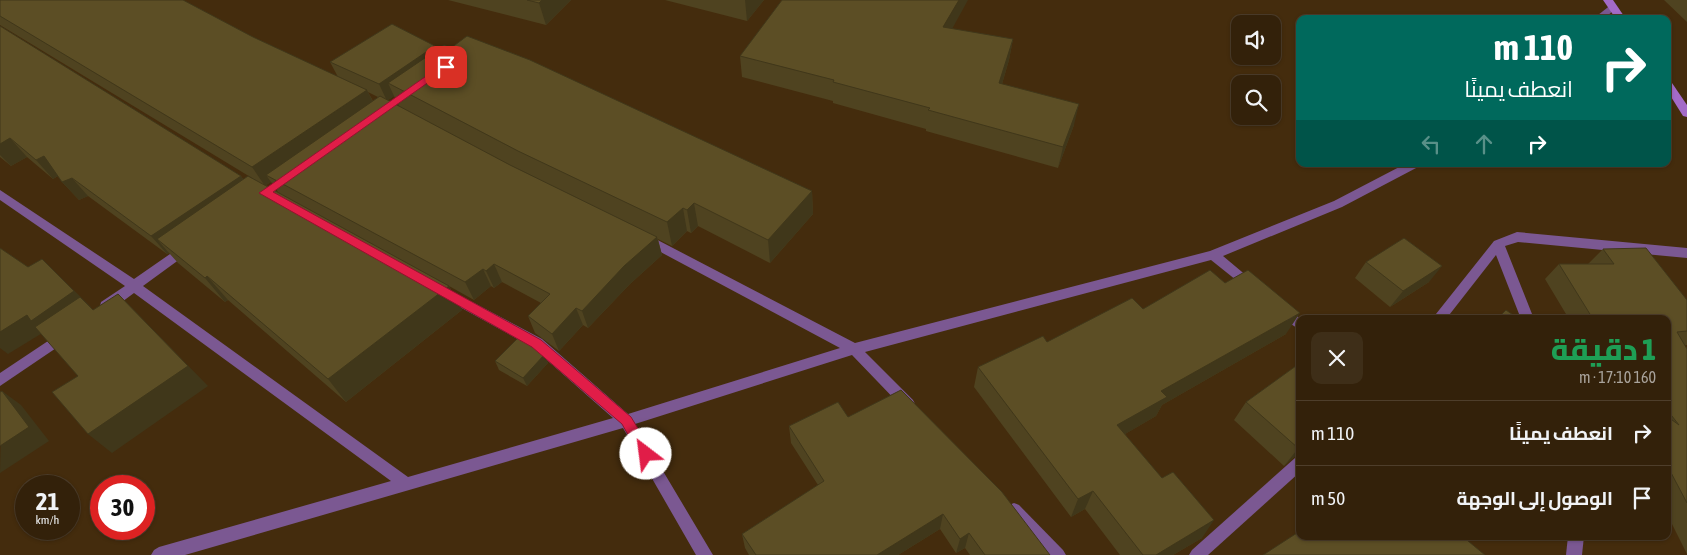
<!DOCTYPE html>
<html lang="ar">
<head>
<meta charset="utf-8">
<style>
  body { margin:0; font-family:"Asap Condensed",Cairo,sans-serif; background:#3e2e18; color:#f1f3f6; direction:rtl; height:100vh; display:flex; flex-direction:column; font-size:19px; white-space:nowrap }
  * { box-sizing:border-box; margin:0 }
  p { font-size:16px; color:#a9a39c }
  .icon { flex:none; width:28px; height:28px; fill:none; stroke:currentColor; stroke-width:2; stroke-linecap:round; stroke-linejoin:round }
  .map { position:relative; flex:1; overflow:hidden; direction:ltr }
  .side { position:absolute; left:1296px; top:315px; width:375px; height:225px; display:flex; flex-direction:column; background:#33210a; border-radius:10px; box-shadow:0 1px 4px #0004,0 0 0 1px #4e3e2b; direction:rtl }
  .side>* { flex:none }
  .guide { position:absolute; left:1296px; top:15px; width:375px; height:152px; border-radius:10px; box-shadow:0 1px 4px #0004,0 0 0 1px #4e3e2b; direction:rtl; background:#00695c; color:#fff; overflow:hidden }
  .buttons { position:absolute; left:1231px; top:15px; display:grid; gap:10px }
  .buttons a { display:grid; place-items:center; width:50px; height:50px; border-radius:10px; background:#33210a; box-shadow:0 1px 4px #0004,0 0 0 1px #4e3e2b; font-size:25px }
  .speed { position:absolute; left:15px; top:475px; display:flex; gap:10px; font-size:25px; font-weight:700; text-align:center }
  .speed>* { display:grid; place-content:center; width:65px; height:65px; border-radius:50%; background:#33210a; box-shadow:0 1px 4px #0004,0 0 0 1px #4e3e2b; line-height:1 }
  .speed small { font-size:12px; font-weight:400 }
  .speed .limit { border:8px solid #d22; background:#fff; color:#111 }
  .pin { position:absolute; display:grid; place-items:center; width:42px; height:42px; color:#fff; margin:-21px; border-radius:10px; box-shadow:0 2px 8px #0006 }
  .me { position:absolute; width:55px; margin:-28px; rotate:330deg; stroke-linejoin:round; filter:drop-shadow(0 0 4px #0008) }
  .turn { display:flex; align-items:center; gap:18px; height:105px; padding:0 15px; font-size:22px }
  .turn .icon { width:65px; height:65px; stroke-width:2.5 }
  .turn b { display:block; font-size:35px; line-height:42px }
  .lanes { display:flex; align-items:center; height:48px; padding:0 15px; background:#0003; justify-content:center; gap:25px; direction:ltr }
  .lanes .off { opacity:.35 }
  .round { display:grid; place-items:center; flex:none; width:52px; height:52px; border-radius:10px; background:#3e2e18 }
  .overview { display:flex; align-items:center; justify-content:space-between; height:85px; padding:0 15px }
  h1 { font-size:30px; font-weight:800; line-height:38px; color:#1e9e55 }
  ul { padding:0; list-style:none }
  li { display:flex; align-items:center; gap:15px; height:65px; padding:0 15px; border-top:1px solid #4e3e2b }
  li div { flex:1 }
  li b { display:block; font-size:19px }
  li em { font-style:normal }
  .map>svg:first-child { display:block }
  .lines { fill:none; stroke-linecap:round; stroke-linejoin:round }
  .street { fill:#7b5892; fill-rule:evenodd }
  .secondary { fill:#a36bc8; fill-rule:evenodd }
  .wall { fill:#4f4320; fill-rule:evenodd }
  .shaded-wall { fill:#40371a }
  .building { fill:#5c4e25; stroke:#40371a }
  .route { fill:#e11d48; stroke:#92132f }
</style>
</head>
<body>
<div class="map">
<svg width="1687" height="555" viewBox="0 0 1687 555">
  <rect width="100%" height="100%" fill="#442c0d"/>
  <g class="lines">
    <g class="street">
      <polygon points="1612,4 1617,7 1604,19 1593,19"/>
      <polygon points="1405,164 1420,164 1418,167 1342,207 1223,256 1254,282 1256,285 1254,288 1246,288 1211,260 865,352 913,400 915,404 913,408 908,410 903,408 852,355 635,424 713,555 696,555 623,428 185,555 151,555 154,550 159,547 391,481 134,293 111,310 101,310 100,306 101,302 125,286 0,200 0,190 134,279 183,245 191,245 193,248 191,251 143,286 408,477 613,418 532,347 438,295 436,291 438,287 442,286 542,339 628,414 840,348 640,241 638,238 640,235 648,235 855,343 1210,251 1334,201"/>
      <polygon points="1517,232 1687,248 1687,258 1518,242 1505,246 1534,319 1521,319 1496,255 1446,319 1432,319 1494,241"/>
      <polygon points="1281,305 1301,319 1300,330 1276,314 1275,310 1276,306"/>
      <polygon points="63,331 68,332 70,336 68,340 0,386 0,373"/>
      <polygon points="1300,456 1300,472 1208,555 1189,555 1192,550 1295,458"/>
      <polygon points="1014,503 1019,505 1063,550 1066,555 1047,555 1009,515 1006,510 1009,505"/>
      <polygon points="1568,536 1584,536 1582,555 1566,555"/>
    </g>
    <g class="secondary">
      <polygon points="1603,0 1613,0 1626,19 1616,19"/>
      <polygon points="1668,82 1672,83 1687,105 1687,117 1683,116 1668,92"/>
    </g>
  </g>
  <g class="wall">
    <path d="M0 0 253 37 338 77 330 62 451 48 812 191 813 214 770 263 698 226 691 233 687 231 672 246 658 239 662 255 630 284 588 328 583 325 559 351 535 333 528 316 541 303 502 282 494 288 491 286 474 300 449 286 462 310 346 402 228 300 225 302 178 263 169 253 167 254 88 196 79 200 62 182 58 176 53 179 27 157 11 166 0 157V26L241 176 243 179 252 178 0 25ZM368 92 378 97 373 101ZM394 96 399 106 388 100ZM271 182 278 192 266 185Z"/>
    <polygon points="448,0 571,0 546,25"/>
    <polygon points="665,0 764,0 747,21"/>
    <polygon points="1664,0 1687,0 1687,22"/>
    <polygon points="952,29 1013,39 1009,60 1002,84 1074,125 1058,168 926,131 926,129 833,103 833,101 742,77 740,56"/>
    <polygon points="1603,249 1687,331 1687,345 1685,345 1687,349 1687,554 1668,516 1668,319 1569,319 1545,279 1559,264 1589,264 1588,264"/>
    <polygon points="1366,262 1429,282 1390,307 1355,278"/>
    <polygon points="1225,283 1286,334 1162,405 1156,416 1125,434 1202,538 1173,555 1120,555 1085,509 1071,517 974,387 978,367 1143,309"/>
    <polygon points="544,355 548,363 527,386 499,370 495,361"/>
    <polygon points="1300,363 1300,455 1294,457 1284,466 1234,420 1246,402"/>
    <polygon points="848,417 1050,555 970,555 965,548 956,553 940,529 898,555 749,555 745,548 742,534 818,485 791,443 789,426"/>
    <polygon points="1300,473 1300,479 1299,480 1296,478"/>
  </g>
  <g class="shaded-wall">
    <polygon points="542,0 571,0 546,25 539,3"/>
    <polygon points="745,0 764,0 747,21"/>
    <polygon points="959,0 968,0 941,49 943,27"/>
    <polygon points="1013,39 1009,60 996,104 999,83"/>
    <polygon points="435,46 442,62 388,83 394,96 387,101 379,84"/>
    <polygon points="367,90 376,108 266,175 271,182 265,186 252,167"/>
    <polygon points="1079,104 1074,125 1058,168 1063,147"/>
    <polygon points="10,138 27,157 11,166 0,155 0,144"/>
    <polygon points="44,156 61,174 53,179 36,160"/>
    <polygon points="241,176 254,194 157,239 169,253 167,254 151,236"/>
    <polygon points="72,178 88,196 79,200 62,182"/>
    <polygon points="812,191 813,214 770,263 768,240"/>
    <polygon points="694,203 698,226 691,233 687,210"/>
    <polygon points="683,208 687,231 672,246 667,222"/>
    <polygon points="657,237 662,255 630,284 588,328 582,311 624,266"/>
    <polygon points="42,259 91,307 44,332 8,354 0,348 0,332"/>
    <polygon points="494,264 502,282 494,288 486,271"/>
    <polygon points="1442,266 1429,282 1390,307 1403,291"/>
    <polygon points="483,269 491,286 474,300 465,282"/>
    <polygon points="207,276 228,300 225,302 205,278"/>
    <polygon points="449,286 462,310 346,402 328,379"/>
    <polygon points="118,294 208,386 112,453 88,434"/>
    <polygon points="576,308 583,325 559,351 552,334"/>
    <polygon points="1300,313 1286,334 1162,405 1156,416 1108,444 1117,425 1161,391"/>
    <polygon points="544,355 548,363 527,386 523,378"/>
    <polygon points="2,391 21,405 49,441 0,473"/>
    <polygon points="1300,446 1300,455 1294,457 1284,466"/>
    <polygon points="1093,491 1085,509 1071,517 1078,499"/>
    <polygon points="943,514 940,529 898,555 877,555"/>
    <polygon points="1214,520 1202,538 1173,555 1156,555"/>
    <polygon points="969,533 965,548 956,553 960,539"/>
  </g>
  <g class="building">
    <polygon points="0,0 183,0 253,37 367,90 252,167 0,16"/>
    <polygon points="527,0 542,0 539,3"/>
    <polygon points="782,0 959,0 943,27 1013,39 999,83 1079,104 1063,147 928,110 930,108 833,82 834,80 740,56"/>
    <polygon points="392,24 435,46 379,84 330,62"/>
    <polygon points="0,26 241,176 151,236 72,178 62,182 44,156 36,160 10,138 0,144"/>
    <polygon points="467,36 530,60 812,191 768,240 694,203 687,210 683,208 667,222 518,151 388,83 444,45 451,48"/>
    <polygon points="380,96 510,165 657,237 624,266 582,311 576,308 552,334 528,316 550,294 494,264 486,271 483,269 465,282 266,175"/>
    <polygon points="248,176 449,286 328,379 207,276 205,278 157,239"/>
    <polygon points="1404,238 1442,266 1403,291 1366,262"/>
    <polygon points="0,248 28,267 42,259 74,291 31,321 27,315 0,332"/>
    <polygon points="1646,248 1687,300 1687,331 1677,332 1687,349 1687,503 1668,467 1668,417 1679,425 1668,411 1668,319 1593,319 1559,264 1614,264 1603,249"/>
    <polygon points="1210,270 1225,283 1248,270 1300,313 1161,391 1167,397 1117,425 1162,478 1173,472 1214,520 1156,555 1143,555 1093,491 1078,499 978,367 1043,336 1047,342 1132,298 1143,309"/>
    <polygon points="118,294 188,366 88,434 52,392 78,376 35,327 80,297 93,310"/>
    <polygon points="1506,310 1519,319 1497,319"/>
    <polygon points="520,336 544,355 523,378 495,361"/>
    <polygon points="1300,363 1300,446 1298,448 1246,402"/>
    <polygon points="901,390 1002,492 1050,555 985,555 969,533 960,539 943,514 877,555 756,555 742,534 824,481 789,426 838,402 848,417"/>
    <polygon points="2,391 29,427 0,446 0,392"/>
    <polygon points="1300,531 1300,536 1462,536 1485,555 1263,555"/>
  </g>
  <polygon class="route" points="442,65 450,67 273,192 541,340 631,417 651,450 653,454 651,458 641,458 622,424 532,347 259,193"/>
</svg>
<div class="buttons">
<a><svg class="icon" aria-label="sound" viewBox="0 0 24 24"><path d="M4 9h4l5-4v14l-5-4H4zM17 9q2 3 0 6"/></svg></a>
<a><svg class="icon" aria-label="search" viewBox="0 0 24 24"><circle cx="10" cy="10" r="6"/><path d="M15 15l6 6"/></svg></a>
</div>
<div class="speed"><div>21<small>km/h</small></div><div class="limit">30</div></div>
<div class="pin" style="left:446px;top:67px;background:#d93025"><svg class="icon" aria-label="arrive" viewBox="0 0 24 24"><path d="M6 21V4h12l-3 4 3 4H6"/></svg></div>
<svg class="me" style="left:646px;top:454px" viewBox="-20 -20 40 40"><circle r="19" fill="#fff"/><path d="M0-13L10 11 0 6-10 11z" fill="#e11d48"/></svg>
<div class="guide">
<div class="turn"><svg class="icon" aria-label="right" viewBox="0 0 24 24"><path d="M7 20v-9h11M14 6l5 5-5 5"/></svg><div><b>110 m</b>انعطف يمينًا</div></div>
<div class="lanes"><svg class="icon off" aria-label="left" viewBox="0 0 24 24"><path d="M17 20v-9H6M10 6l-5 5 5 5"/></svg><svg class="icon off" aria-label="ahead" viewBox="0 0 24 24"><path d="M12 20V5M6 11l6-6 6 6"/></svg><svg class="icon" aria-label="right" viewBox="0 0 24 24"><path d="M7 20v-9h11M14 6l5 5-5 5"/></svg></div>
</div>
<section class="side">
<div class="overview"><div><h1>1 دقيقة</h1><p>160 m · 17:10</p></div><a class="round"><svg class="icon" aria-label="close" viewBox="0 0 24 24"><path d="M6 6l12 12M18 6L6 18"/></svg></a></div>
<ul>
<li><svg class="icon" aria-label="right" viewBox="0 0 24 24"><path d="M7 20v-9h11M14 6l5 5-5 5"/></svg><div><b>انعطف يمينًا</b></div><em>110 m</em></li>
<li><svg class="icon" aria-label="arrive" viewBox="0 0 24 24"><path d="M6 21V4h12l-3 4 3 4H6"/></svg><div><b>الوصول إلى الوجهة</b></div><em>50 m</em></li>
</ul>
</section>
</div>
</body>
</html>
